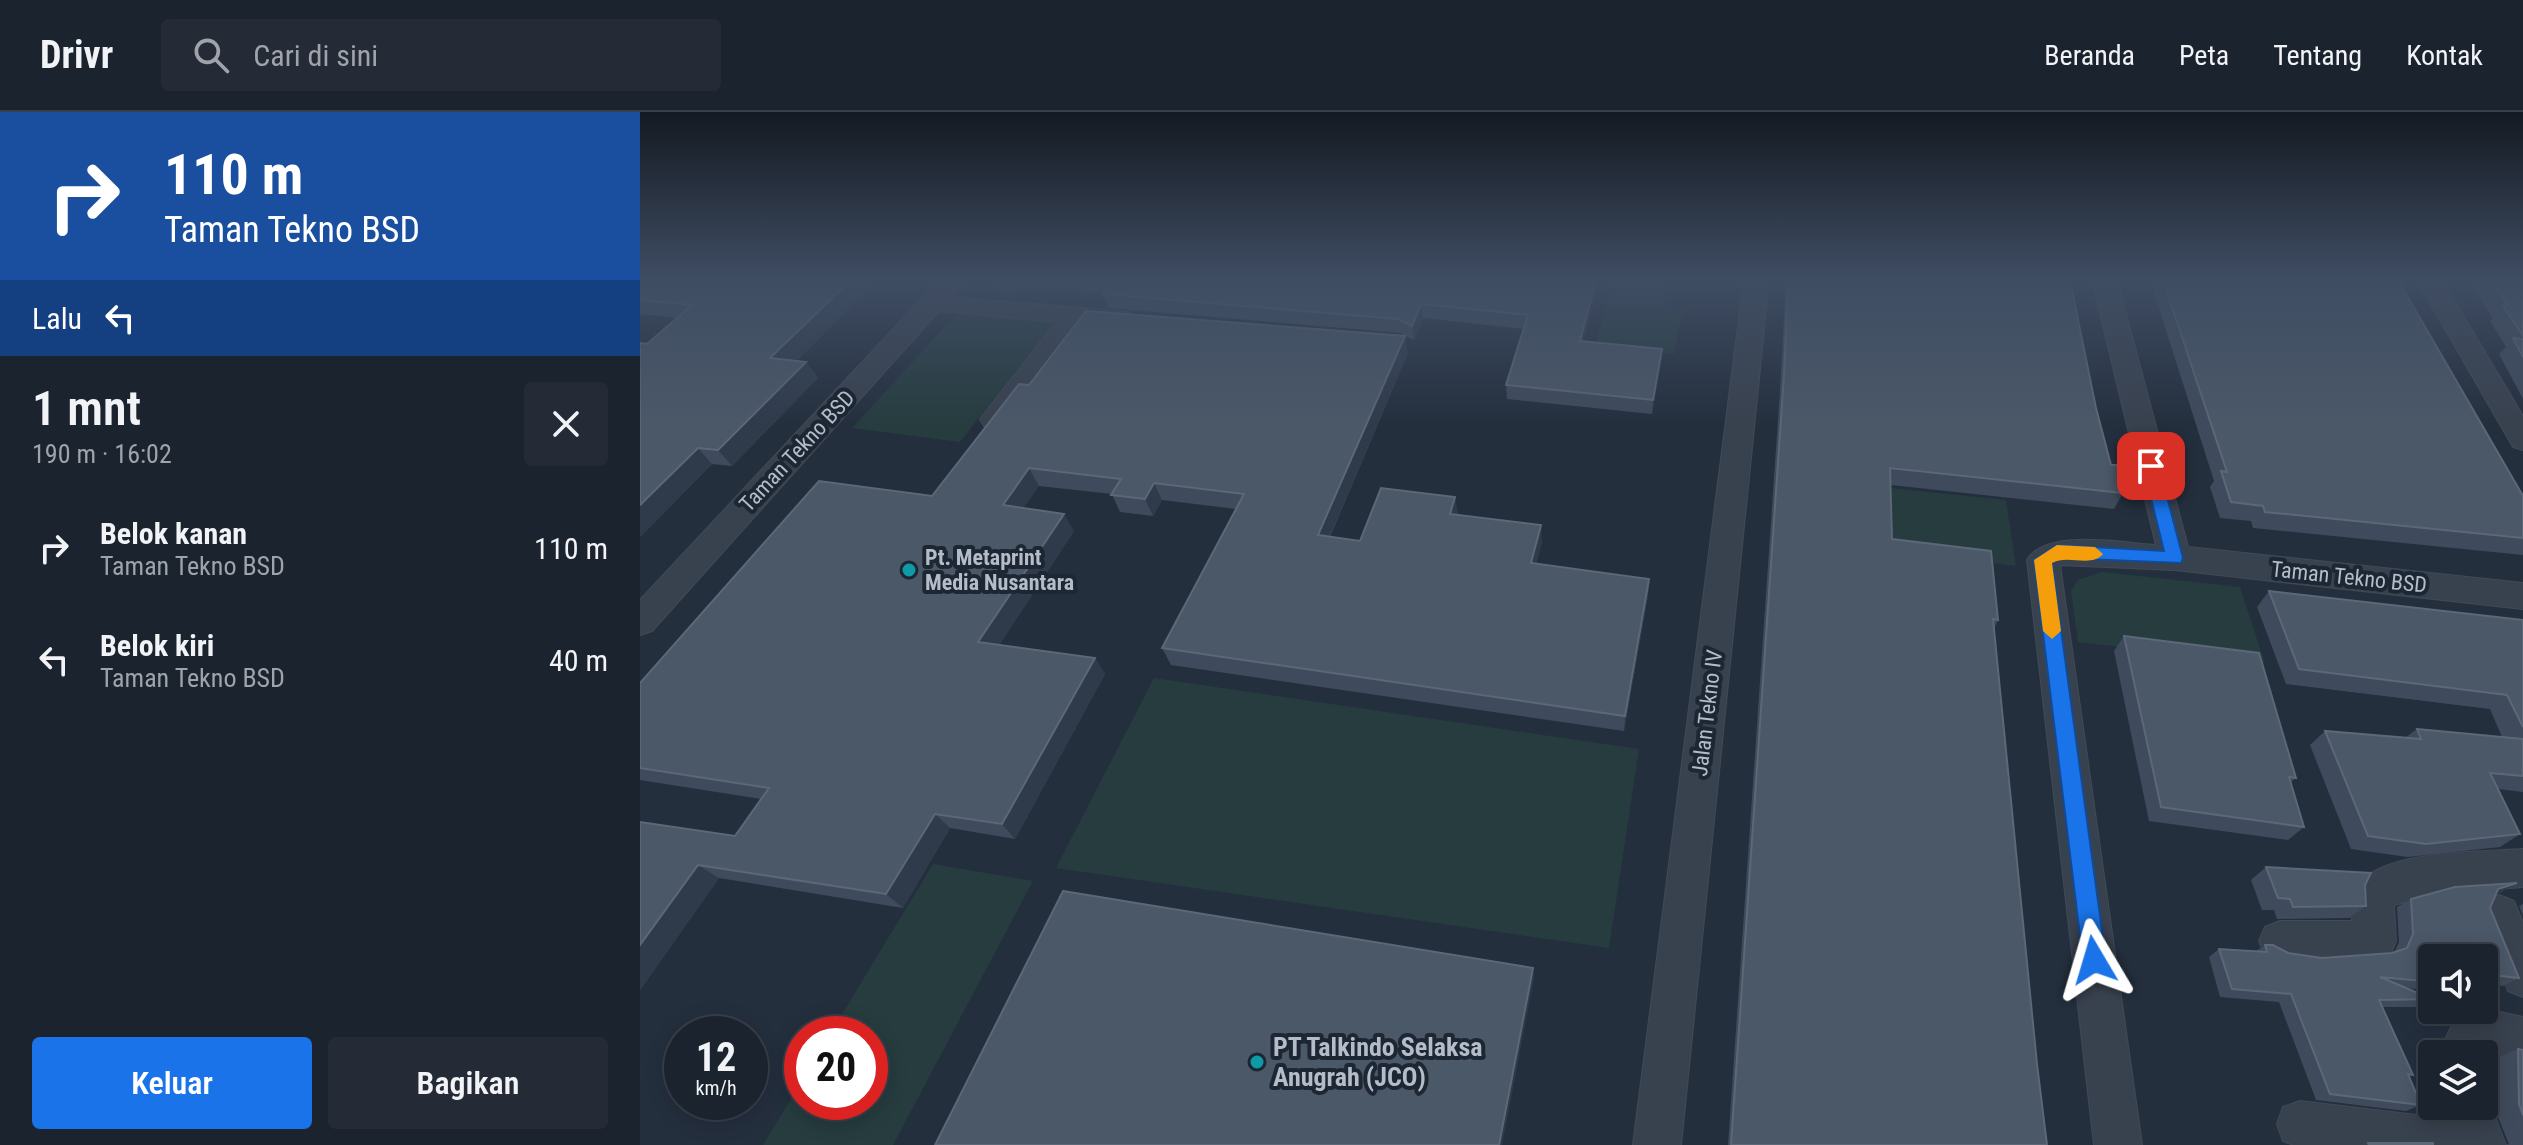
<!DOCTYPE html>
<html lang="id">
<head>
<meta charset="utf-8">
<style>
  body { margin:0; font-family:"Roboto Condensed",sans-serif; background:#242b36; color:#f1f3f6; height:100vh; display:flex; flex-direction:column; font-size:30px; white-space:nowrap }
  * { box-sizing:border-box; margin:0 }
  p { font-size:26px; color:#a0a4aa }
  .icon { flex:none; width:44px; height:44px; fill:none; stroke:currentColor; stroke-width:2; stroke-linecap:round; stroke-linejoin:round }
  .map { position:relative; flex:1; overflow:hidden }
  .drawer { display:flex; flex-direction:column; background:#1b232e; width:640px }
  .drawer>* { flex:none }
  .top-card { background:#1a4fa0; color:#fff; overflow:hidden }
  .controls { position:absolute; left:1778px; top:832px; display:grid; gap:16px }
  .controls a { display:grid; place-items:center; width:80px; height:80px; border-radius:8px; background:#1b232e; box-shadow:0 4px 20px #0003,0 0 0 2px #39404a; font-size:40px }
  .speed { position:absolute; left:24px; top:904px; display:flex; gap:16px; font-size:40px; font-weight:700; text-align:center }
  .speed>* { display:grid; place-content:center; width:104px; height:104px; border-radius:50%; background:#1b232e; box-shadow:0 4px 20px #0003,0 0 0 2px #39404a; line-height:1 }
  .speed small { font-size:20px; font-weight:400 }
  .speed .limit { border:12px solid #d22; background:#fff; color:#111 }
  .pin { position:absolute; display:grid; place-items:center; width:68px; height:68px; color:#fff; margin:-34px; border-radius:16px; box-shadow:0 4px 12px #0006 }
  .me { position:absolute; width:88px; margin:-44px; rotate:353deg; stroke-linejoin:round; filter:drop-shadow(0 0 6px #0008) }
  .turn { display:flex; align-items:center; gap:28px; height:168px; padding:0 32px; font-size:36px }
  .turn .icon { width:104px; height:104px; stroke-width:2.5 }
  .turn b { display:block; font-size:56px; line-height:68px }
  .then { display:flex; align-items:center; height:76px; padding:0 32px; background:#0003; gap:16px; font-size:30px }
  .round { display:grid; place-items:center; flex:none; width:84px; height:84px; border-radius:8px; background:#242b36 }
  .summary { display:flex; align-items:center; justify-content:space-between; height:136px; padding:0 32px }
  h1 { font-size:48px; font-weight:600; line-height:60px }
  .primary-button { display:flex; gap:16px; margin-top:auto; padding:16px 32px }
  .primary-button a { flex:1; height:92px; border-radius:8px; background:#1a73e8; color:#fff; font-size:32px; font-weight:600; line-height:92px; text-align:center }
  .primary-button a+a { background:#242b36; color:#f1f3f6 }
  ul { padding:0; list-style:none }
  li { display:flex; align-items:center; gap:24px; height:112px; padding:0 32px }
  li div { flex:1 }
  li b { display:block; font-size:30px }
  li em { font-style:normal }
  header { display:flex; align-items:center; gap:48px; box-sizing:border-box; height:112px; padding:0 40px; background:#1b232e; border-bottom:2px solid #39404a }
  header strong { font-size:38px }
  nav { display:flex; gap:44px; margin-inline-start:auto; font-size:28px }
  .search { width:560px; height:72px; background:#242b36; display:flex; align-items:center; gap:20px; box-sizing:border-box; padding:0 28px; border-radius:8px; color:#a0a4aa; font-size:30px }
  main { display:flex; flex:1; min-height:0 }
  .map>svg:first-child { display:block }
  .green { fill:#263c3f }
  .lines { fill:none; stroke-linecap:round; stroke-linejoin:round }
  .minor-casing { stroke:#414a57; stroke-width:2 }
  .minor { fill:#38414e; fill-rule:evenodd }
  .wall { fill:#3f4b5c }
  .shaded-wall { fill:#2f3b4b }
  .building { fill:#4b5868; stroke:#5c6777; stroke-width:2 }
  .route { fill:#1a73e8; stroke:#114b97; stroke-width:2 }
  .slow { fill:#f59e0b }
  .culture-dot { fill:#0f9aa8; stroke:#1d2633; stroke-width:3 }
  .labels { text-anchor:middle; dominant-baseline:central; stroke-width:8; stroke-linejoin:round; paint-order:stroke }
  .street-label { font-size:22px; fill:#b4bcc9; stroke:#1d2633 }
  .poi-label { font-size:22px; font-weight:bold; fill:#b4bcc9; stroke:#1d2633; text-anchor:start }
  .near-poi-label { font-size:26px; font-weight:bold; fill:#b4bcc9; stroke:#1d2633; text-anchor:start }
</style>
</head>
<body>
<header>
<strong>Drivr</strong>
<div class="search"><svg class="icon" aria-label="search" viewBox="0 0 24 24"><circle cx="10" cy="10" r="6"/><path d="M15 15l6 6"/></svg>Cari di sini</div>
<nav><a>Beranda</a><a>Peta</a><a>Tentang</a><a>Kontak</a></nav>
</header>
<main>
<section class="drawer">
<div class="top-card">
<div class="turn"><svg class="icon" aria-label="right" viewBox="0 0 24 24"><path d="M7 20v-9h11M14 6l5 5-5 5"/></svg><div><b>110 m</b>Taman Tekno BSD</div></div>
<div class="then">Lalu<svg class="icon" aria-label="left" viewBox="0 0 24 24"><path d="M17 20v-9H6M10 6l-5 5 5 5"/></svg></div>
</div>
<div class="summary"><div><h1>1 mnt</h1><p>190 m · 16:02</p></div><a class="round"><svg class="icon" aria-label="close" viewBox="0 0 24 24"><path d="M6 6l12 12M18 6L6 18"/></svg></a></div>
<ul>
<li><svg class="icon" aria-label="right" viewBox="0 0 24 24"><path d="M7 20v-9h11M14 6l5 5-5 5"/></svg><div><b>Belok kanan</b><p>Taman Tekno BSD</p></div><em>110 m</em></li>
<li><svg class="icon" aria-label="left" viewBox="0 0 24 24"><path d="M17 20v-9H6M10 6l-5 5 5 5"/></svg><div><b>Belok kiri</b><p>Taman Tekno BSD</p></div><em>40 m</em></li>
</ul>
<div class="primary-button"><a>Keluar</a><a>Bagikan</a></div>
</section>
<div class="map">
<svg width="1883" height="1033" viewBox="0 0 1883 1033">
  <rect width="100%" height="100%" fill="#242f3e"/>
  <g class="green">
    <polygon points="973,168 1028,173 1024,196 1042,198 1034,242 955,234"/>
    <polygon points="320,198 417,208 320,330 212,316"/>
    <polygon points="1250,376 1366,388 1376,454 1253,439"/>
    <polygon points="1462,460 1600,475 1625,552 1438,530 1431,479 1438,468"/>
    <polygon points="514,566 999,637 969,836 416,756"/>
    <polygon points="293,752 393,769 253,1033 123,1033 162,969 162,990 230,990 230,922 190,922"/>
  </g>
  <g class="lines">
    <g class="minor-casing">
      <g id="minor">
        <polygon points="299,168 325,168 311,185 488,200 501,208 488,216 442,212 364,314 344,314 340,307 416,210 299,199 12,519 0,523 0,488"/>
        <path d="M358 168H383C376 179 371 182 358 178L354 173Z"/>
        <polygon points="1104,168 1129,168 1041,1033 993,1033"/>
        <path d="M1452 168H1477L1548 435 1883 471V497L1535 458 1420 453 1502 1033H1454L1387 448C1405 416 1483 431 1516 433Z"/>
        <polygon points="1777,168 1802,168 1883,304 1883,338 1873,335"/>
        <path d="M1883 737V775L1800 781 1754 793 1756 829 1750 843C1723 854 1652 854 1625 843L1619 829 1625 815 1640 809H1712C1710 795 1708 785 1717 773 1744 738 1842 740 1883 737Z"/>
        <polygon points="1859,783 1874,789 1883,811 1883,885 1868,879 1838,803 1844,789"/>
        <polygon points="1846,897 1883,905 1883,949 1854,942 1798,942 1814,909"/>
        <polygon points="1844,977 1866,1033 1654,1033 1643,1029 1637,1012 1643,995 1660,989 1810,1007 1806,994 1844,994"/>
      </g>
    </g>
    <use href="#minor" class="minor"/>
  </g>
  <g class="wall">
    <polygon points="0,168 230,175 156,249 166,250 178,266 92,354 72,352 0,425 7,232 37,206 0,202"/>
    <polygon points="381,168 960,168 943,229 1022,237 1021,250 1012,302 867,287 866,273 884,217 783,206 774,228 760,221 468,196 463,181 383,173"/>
    <polygon points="1146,168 1430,168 1456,296 1471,353 1483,381 1474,397 1251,373 1252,427 1358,508 1354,517 1397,952 1407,1033 1088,1033 1140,279"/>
    <polygon points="1510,168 1758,168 1883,384 1883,443 1613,416 1611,409 1580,406 1570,375 1574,369"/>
    <polygon points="1828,168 1883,168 1883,287 1859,242 1866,235 1850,209 1853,206"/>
    <polygon points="768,241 690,425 720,429 817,403 902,430 896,452 1009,467 1008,483 984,619 531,553 522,536 596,397 522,388 513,404 480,400 472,382 399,374 383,396 434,419 359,533 455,546 465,562 375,727 310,716 263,796 79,766 0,878 0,710 95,724 121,687 0,668 0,571 292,384 389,273"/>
    <polygon points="1629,479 1883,508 1883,680 1858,677 1880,722 1860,735 1768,745 1711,737 1670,633 1685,619 1766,625 1777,617 1862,625 1850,597 1646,572 1617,495"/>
    <polygon points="1484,524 1656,666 1651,670 1664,715 1648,728 1509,709 1474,539"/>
    <polygon points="1626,755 1725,773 1726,794 1709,806 1637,807 1634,798 1622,798 1611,768"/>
    <polygon points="1862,780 1856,782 1850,796 1879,866 1863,874 1844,872 1844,846 1792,846 1792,879 1767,876 1792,889 1779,895 1742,895 1773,963 1769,964 1781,993 1766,999 1676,988 1639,890 1580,885 1569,845 1579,837 1616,839 1625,833 1648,841 1682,846 1754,841 1759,830 1757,795 1771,787"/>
    <polygon points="1883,792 1883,803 1879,794"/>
    <polygon points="1878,937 1883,938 1883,1033 1864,1033 1869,1032 1856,1000 1856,946"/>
  </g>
  <g class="shaded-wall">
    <polygon points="211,168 226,168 230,175 142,262 130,246"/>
    <polygon points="956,168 960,168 940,243 940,229"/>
    <polygon points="781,192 783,206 774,228 772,214"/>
    <polygon points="765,224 768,241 683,440 678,423"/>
    <polygon points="1022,237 1021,250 1012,302 1013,288"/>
    <polygon points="166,250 178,266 92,354 78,338"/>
    <polygon points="58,336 72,352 0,425 0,393"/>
    <polygon points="389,356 399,374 373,410 363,393"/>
    <polygon points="514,371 522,388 513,404 505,387"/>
    <polygon points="815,385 818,402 812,419 810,402"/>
    <polygon points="424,402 434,419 350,546 338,530"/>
    <polygon points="901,413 902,430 892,468 891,451"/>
    <polygon points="1009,467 1008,483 984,619 985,604"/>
    <polygon points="455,546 465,562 375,727 362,712"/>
    <polygon points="295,702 310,716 263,796 246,782"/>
    <polygon points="58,753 79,766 0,878 0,833"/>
    <polygon points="1877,771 1862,780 1843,786 1858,777"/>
    <polygon points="893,856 894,866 862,1033 859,1033"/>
  </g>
  <g class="building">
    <polygon points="0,168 211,168 130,246 166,250 78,338 58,336 0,393 0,231 7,232 52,193 0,188"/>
    <polygon points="469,168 956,168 940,229 1022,237 1013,288 866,273 888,203 781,192 772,214 758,207 463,182 473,169"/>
    <polygon points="1148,168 1430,168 1456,296 1471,353 1477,353 1483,381 1250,356 1252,427 1351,439 1358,508 1353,507 1397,952 1407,1033 1091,1033 1144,263"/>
    <polygon points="1523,168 1758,168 1883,384 1883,426 1625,400 1623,394 1591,390 1581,359 1587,360"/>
    <polygon points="1851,168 1883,168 1883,224 1863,194 1868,194"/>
    <polygon points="446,199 765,224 678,423 720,429 741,376 815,385 810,402 901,413 891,451 1009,467 985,604 522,536 604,382 514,371 505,387 471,383 481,367 389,356 363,393 424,402 338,530 455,546 362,712 295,702 246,782 58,753 0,833 0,710 95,724 129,676 0,656 0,571 179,369 292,384 379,272 389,273"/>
    <polygon points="1873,226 1883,227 1883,245"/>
    <polygon points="1629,479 1883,508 1883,615 1867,583 1659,557"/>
    <polygon points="1484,524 1619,541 1656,666 1649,665 1664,715 1521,695"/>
    <polygon points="1777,617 1883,627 1883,664 1850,661 1880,722 1786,732 1728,724 1685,619 1781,627"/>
    <polygon points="1626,755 1731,761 1725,773 1726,794 1653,795 1650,787 1638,786"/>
    <polygon points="1877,771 1858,777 1850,796 1879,866 1844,862 1844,846 1792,846 1792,870 1740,865 1792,887 1739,888 1773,963 1768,962 1781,993 1690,982 1651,882 1592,877 1579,837 1627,840 1625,833 1633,833 1648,841 1682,846 1752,841 1767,836 1773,822 1771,787 1815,775"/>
    <polygon points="423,779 893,856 859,1033 295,1033"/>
    <polygon points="1878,937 1883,938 1883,1003 1879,992"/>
    <polygon points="1728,1031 1793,1031 1793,1033 1729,1033"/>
  </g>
  <linearGradient id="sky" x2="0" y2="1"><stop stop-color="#141a22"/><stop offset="0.54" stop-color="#3f4d63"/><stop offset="1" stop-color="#3f4d63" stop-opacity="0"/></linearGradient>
  <rect width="1883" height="313" fill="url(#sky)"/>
  <polygon class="route" points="1511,348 1519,354 1543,446 1541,451 1420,446 1412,451 1466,848 1462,856 1454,860 1446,856 1443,848 1394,448 1417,433 1524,439 1503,354"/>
  <path class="slow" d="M1417 433 1455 435 1463 442C1452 456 1427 442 1412 451L1421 519 1412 527 1403 519 1394 448Z"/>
  <g class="culture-dot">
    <circle cx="269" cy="458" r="8"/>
    <circle cx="617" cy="950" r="8"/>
  </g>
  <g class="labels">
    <g class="street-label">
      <text transform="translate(157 339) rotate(-47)">Taman Tekno BSD</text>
      <text transform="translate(1709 465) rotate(6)">Taman Tekno BSD</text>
      <text transform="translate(1067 601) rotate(-83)">Jalan Tekno IV</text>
    </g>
    <g class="poi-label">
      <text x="285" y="445">Pt. Metaprint<tspan x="285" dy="25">Media Nusantara</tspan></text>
    </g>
    <g class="near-poi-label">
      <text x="633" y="935">PT Talkindo Selaksa<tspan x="633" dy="30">Anugrah (JCO)</tspan></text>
    </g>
  </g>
</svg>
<div class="controls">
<a><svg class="icon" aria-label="sound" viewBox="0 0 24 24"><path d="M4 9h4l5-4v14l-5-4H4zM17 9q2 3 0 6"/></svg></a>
<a><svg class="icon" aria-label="layers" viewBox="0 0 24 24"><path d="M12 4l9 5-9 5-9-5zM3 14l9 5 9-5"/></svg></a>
</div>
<div class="speed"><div>12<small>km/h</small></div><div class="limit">20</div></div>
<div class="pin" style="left:1511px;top:354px;background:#d93025"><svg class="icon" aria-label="arrive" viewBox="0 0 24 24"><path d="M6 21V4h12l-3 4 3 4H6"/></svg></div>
<svg class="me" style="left:1454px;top:848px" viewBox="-20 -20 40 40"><path d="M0-17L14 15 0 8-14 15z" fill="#1a73e8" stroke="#fff" stroke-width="4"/></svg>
</div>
</main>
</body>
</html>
